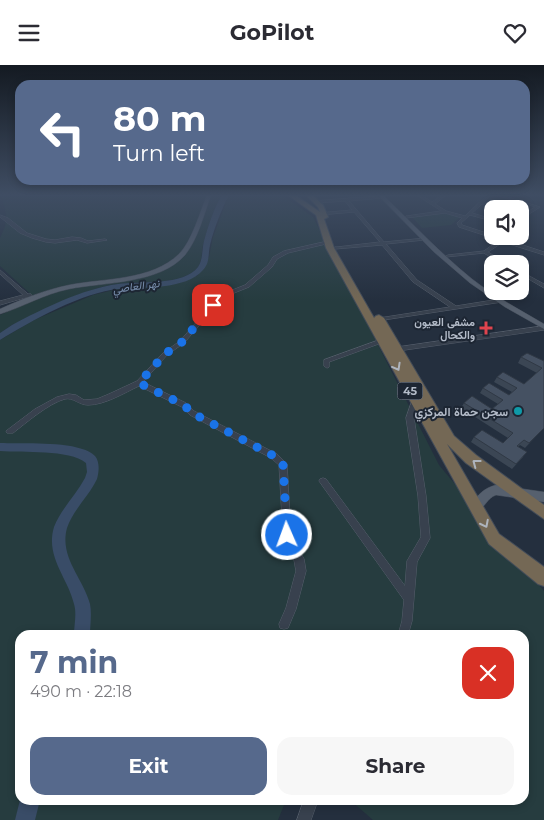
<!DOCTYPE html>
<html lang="en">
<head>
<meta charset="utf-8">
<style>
  body { margin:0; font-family:Montserrat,Vazirmatn,sans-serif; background:#f7f7f7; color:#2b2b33; height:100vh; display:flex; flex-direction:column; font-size:19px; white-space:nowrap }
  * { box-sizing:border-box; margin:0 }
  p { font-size:16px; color:#7c7c81 }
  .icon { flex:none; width:28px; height:28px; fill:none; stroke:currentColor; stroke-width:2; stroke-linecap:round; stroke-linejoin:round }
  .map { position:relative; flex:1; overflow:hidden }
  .sheet { position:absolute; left:15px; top:565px; width:514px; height:175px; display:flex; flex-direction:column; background:#fff; border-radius:15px; box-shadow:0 2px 8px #0003 }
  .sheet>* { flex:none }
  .hud { position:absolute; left:15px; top:15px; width:515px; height:105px; border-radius:15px; box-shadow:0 2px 8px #0003; background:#56698c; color:#fff; overflow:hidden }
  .tools { position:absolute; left:484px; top:135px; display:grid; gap:10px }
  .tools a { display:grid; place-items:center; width:45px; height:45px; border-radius:10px; background:#fff; box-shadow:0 2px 8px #0003; font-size:25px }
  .pin { position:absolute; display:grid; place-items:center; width:42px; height:42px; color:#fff; margin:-21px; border-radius:10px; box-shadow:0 2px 8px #0006 }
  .me { position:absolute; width:55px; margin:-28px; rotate:358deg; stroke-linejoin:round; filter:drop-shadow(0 0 4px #0008) }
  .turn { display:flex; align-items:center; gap:18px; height:105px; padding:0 15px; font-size:22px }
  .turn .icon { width:65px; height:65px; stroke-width:2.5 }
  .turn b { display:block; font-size:35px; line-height:42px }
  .round { display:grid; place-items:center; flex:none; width:52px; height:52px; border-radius:15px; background:#f7f7f7 }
  .head { display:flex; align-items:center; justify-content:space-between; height:85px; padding:0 15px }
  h1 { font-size:30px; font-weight:700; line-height:38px; color:#56698c }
  .button { display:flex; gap:10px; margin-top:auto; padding:10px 15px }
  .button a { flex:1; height:58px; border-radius:15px; background:#56698c; color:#fff; font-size:20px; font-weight:700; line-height:58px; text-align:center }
  .button a+a { background:#f7f7f7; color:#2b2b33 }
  header { display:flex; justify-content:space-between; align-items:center; height:65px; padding:0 15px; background:#fff; font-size:22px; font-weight:700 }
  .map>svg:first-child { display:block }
  .green { fill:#263c3f }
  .water { fill:#394c67 }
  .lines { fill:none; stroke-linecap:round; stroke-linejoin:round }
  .river { fill:#394c67; fill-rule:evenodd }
  .minor-casing { stroke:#565f6c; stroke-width:1 }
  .major-casing { stroke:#414a57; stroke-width:1 }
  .highway-casing { stroke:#434c59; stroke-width:2 }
  .minor { fill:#38414e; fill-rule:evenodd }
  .major { fill:#56606e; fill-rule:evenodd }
  .highway { fill:#746855; fill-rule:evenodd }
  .wall { fill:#3b4654 }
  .building { fill:#455162; stroke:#303945 }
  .oneway { stroke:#aeb4bd }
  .route { stroke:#1a73e8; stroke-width:9; stroke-dasharray:0 16.2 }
  .health-dot { fill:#e0444e; stroke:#1d2633; stroke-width:2 }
  .culture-dot { fill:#0f9aa8; stroke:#1d2633; stroke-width:2 }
  .labels { text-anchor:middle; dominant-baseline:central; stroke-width:4; stroke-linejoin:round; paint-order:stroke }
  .far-water-label { font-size:11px; font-style:italic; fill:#7c92b1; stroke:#1d2633 }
  .far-poi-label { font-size:11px; font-weight:bold; fill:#b4bcc9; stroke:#1d2633; text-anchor:end }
  .shield { fill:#1d2633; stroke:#878f9c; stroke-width:1 }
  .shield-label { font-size:11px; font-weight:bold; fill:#b4bcc9 }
  .poi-label { font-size:12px; font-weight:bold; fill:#b4bcc9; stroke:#1d2633; text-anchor:end }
</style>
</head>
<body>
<header><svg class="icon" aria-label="menu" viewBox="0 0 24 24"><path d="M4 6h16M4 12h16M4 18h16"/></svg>GoPilot<svg class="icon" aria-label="heart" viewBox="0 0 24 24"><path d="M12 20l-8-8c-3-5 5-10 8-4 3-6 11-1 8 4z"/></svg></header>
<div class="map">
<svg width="544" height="755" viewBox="0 0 544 755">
  <rect width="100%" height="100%" fill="#242f3e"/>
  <g class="green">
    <path d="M2 130H222C214 143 208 161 204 176 201 184 203 195 198 202 184 221 139 216 118 219 81 224 46 245 12 260L0 268V250L36 234 0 201V173L5 162 6 150Z"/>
    <polygon points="229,130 282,130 313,152 439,400 544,526 544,755 373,755 350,735 524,735 524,570 20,570 20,735 286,735 278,755 0,755 0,275 34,255 93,230 118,224 161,221 197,211 209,192 213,172"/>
    <polygon points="444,148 460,152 451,160 422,163 412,152"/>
  </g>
  <path class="water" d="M222 130H229C221 145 214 164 210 180 208 189 210 198 203 205 186 225 142 222 119 224 83 227 31 256 0 275V268L12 260C44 243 82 224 118 219 139 216 184 221 198 202 203 195 202 184 204 176 208 161 214 143 222 130Z"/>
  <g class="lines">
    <g class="river">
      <path d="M0 378C22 379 80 375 95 391 100 397 99 407 97 414 89 431 73 445 67 463 59 492 83 513 90 539 92 549 90 560 90 570H74C74 560 77 549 74 539 68 513 45 492 54 462 61 444 76 430 85 413L87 407 86 398C69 384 23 388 0 386Z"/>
      <polygon points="20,735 40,735 35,755 15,755"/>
    </g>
    <g class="minor-casing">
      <g id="minor">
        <polygon points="417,130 421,130 432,137 442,130 446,130 435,139 446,146 465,151 487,130 491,130 484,137 505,144 498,144 482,139 472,148 492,154 492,156 470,150 461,158 462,160 544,187 544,190 503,177 488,187 507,199 501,199 484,188 446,192 446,191 448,190 484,186 499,175 459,162 457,158 462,153 445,148 406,153 406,151 407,151 441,146"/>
        <polygon points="496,130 501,130 540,142 520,155 520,152 535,142"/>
        <polygon points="383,131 382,133 349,136 384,177 426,173 426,175 424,175 386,179 417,215 456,241 500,234 502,235 502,237 377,256 376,255 379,253 450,242 413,217 382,180 335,184 335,182 337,182 380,177 354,147 319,150 317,149 319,148 352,145 345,136 317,138 316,136"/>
        <polygon points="0,150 8,153 27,168 46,174 55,175 72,172 81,173 88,176 105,174 107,175 87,178 77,175 55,178 46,177 32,173 20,168 0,152"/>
        <path d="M328 176H330V178L288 188 277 194 272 202 249 222 224 232 184 278 167 290 143 317 186 338 194 346 277 389 287 399 291 470 304 494 306 506 296 544 288 563 284 564 280 563 279 559 286 543 296 506 294 495 283 470 279 400 271 393 190 350 182 342 139 321C124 328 105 340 88 340 79 340 73 332 65 334 49 338 26 358 13 368H7L6 366 35 344 57 332 69 329 76 330 84 335 97 334 109 329 137 316 163 288 180 276 220 230 245 220 268 200 273 192 284 186Z"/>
        <polygon points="0,205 28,229 31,229 31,231 0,240 0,236 23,230 0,209"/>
        <polygon points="520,206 544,219 544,223 520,209"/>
        <polygon points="544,261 544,265 398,286 395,284 398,282"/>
        <polygon points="382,274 385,276 384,277 329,297 329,302 327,303 324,301 324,295"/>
        <polygon points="413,333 417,333 418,335 414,353 426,431 430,473 417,497 412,556 408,570 398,570 402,556 404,535 319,416 320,414 323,413 326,414 405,521 407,496 421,472 418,431 406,353"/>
        <polygon points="304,735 318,735 311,755 297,755"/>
      </g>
    </g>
    <g class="major-casing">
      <g id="major">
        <path d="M207 130H211C204 149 198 174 185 190 160 219 104 217 69 224 44 229 23 242 0 249V244C22 234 45 225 69 220 105 213 151 216 179 189 192 176 200 147 207 130Z"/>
        <path d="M378 130H383C412 158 440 188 472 214 494 231 520 245 544 259V264L505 242 470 218 434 187Z"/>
        <path d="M496 420 544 427V437L496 430C487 433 485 443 477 446L473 445 471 441C477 430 484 423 496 420Z"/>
      </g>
    </g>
    <g class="highway-casing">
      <polygon id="highway" points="288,130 295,130 320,147 318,142 306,130 312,130 323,140 328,152 324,154 334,183 386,274 374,253 376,251 379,250 384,253 454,371 476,390 544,440 544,454 466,398 447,379 499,469 544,502 544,521 538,519 489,479 326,183 316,150"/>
    </g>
    <use href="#minor" class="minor"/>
    <use href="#major" class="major"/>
    <use href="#highway" class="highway"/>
  </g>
  <polygon class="wall" points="521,292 544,296 544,363 525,383 520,380 518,382 523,392 512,404 471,377 474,372 503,378 508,373 461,343 464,338 492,344 498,339 480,328 483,323 509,330 512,327 494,317 497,312 524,319 537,308 518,298"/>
  <polygon class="building" points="527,288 544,296 544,363 529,378 524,375 517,381 527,387 516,399 474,372 482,365 503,378 513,368 464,338 472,331 492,344 503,335 483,323 489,318 509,330 517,323 497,312 503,307 524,319 542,303 521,292"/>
  <defs><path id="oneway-chevron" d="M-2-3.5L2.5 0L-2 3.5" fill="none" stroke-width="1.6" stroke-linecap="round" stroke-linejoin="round" transform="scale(1.25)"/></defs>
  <g class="oneway">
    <use href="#oneway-chevron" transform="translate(397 302) rotate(61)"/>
    <use href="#oneway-chevron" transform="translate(476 398) rotate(-143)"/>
    <use href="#oneway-chevron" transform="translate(485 459) rotate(63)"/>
  </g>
  <linearGradient id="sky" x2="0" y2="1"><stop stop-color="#141a22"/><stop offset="0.55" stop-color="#3f4d63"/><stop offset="1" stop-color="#3f4d63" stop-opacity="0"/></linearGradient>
  <rect width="544" height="236" fill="url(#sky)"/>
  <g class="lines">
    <polyline class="route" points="213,240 182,277 165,289 139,318 184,340 192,348 274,391 283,399 287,470"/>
  </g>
  <path class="health-dot" d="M483.5 255.5h5v5h5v5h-5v5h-5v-5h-5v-5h5z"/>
  <circle class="culture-dot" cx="518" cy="346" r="5"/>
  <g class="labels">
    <g class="far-water-label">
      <text transform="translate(136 221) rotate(-8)">نهر العاصي</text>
    </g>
    <g class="far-poi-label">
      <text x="475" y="257">مشفى العيون<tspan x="475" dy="13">والكحال</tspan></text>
    </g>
    <rect class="shield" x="397.5" y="317.5" width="25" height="17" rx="4"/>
    <g class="shield-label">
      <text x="410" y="326">45</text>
    </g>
    <g class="poi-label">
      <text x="508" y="346">سجن حماة المركزي</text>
    </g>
  </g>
</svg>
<div class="tools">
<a><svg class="icon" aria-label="sound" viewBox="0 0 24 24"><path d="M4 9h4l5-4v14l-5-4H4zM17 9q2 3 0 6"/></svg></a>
<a><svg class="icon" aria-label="layers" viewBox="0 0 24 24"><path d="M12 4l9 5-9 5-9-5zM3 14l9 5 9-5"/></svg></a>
</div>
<div class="pin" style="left:213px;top:240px;background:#d93025"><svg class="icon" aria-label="arrive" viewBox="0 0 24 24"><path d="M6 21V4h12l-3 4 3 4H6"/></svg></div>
<svg class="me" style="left:287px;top:470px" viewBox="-20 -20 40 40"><circle r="17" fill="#1a73e8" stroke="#fff" stroke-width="3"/><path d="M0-11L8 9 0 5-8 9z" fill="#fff"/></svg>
<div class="hud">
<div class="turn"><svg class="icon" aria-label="left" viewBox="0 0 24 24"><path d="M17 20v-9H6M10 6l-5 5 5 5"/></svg><div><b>80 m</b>Turn left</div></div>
</div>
<section class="sheet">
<div class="head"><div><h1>7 min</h1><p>490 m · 22:18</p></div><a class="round" style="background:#d93025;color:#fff"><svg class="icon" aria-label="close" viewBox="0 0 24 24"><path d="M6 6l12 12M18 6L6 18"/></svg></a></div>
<div class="button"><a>Exit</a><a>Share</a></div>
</section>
</div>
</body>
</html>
